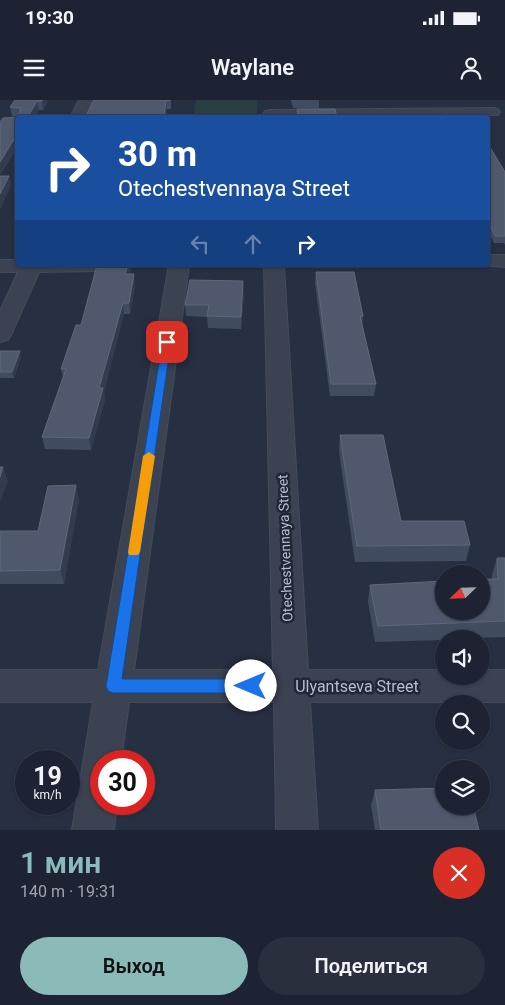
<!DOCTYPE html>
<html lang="ru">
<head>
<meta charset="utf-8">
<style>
  body { margin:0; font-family:Roboto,sans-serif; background:#2a2f3e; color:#f1f3f6; height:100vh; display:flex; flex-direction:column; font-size:19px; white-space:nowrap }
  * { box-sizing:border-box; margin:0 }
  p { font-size:16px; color:#a0a4ac }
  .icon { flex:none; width:28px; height:28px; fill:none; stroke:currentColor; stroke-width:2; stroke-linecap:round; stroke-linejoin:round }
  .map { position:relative; height:730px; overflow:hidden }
  .side { display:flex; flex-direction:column; background:#1d2332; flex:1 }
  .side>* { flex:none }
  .banner { position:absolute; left:15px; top:15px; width:475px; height:152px; border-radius:5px; box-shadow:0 1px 4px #0004,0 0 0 1px #3b404d; background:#1a4fa0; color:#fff; overflow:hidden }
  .needle { width:32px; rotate:247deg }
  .controls { position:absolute; left:435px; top:465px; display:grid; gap:10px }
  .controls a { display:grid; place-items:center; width:55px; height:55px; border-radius:50%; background:#1d2332; box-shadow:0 1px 4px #0004,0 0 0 1px #3b404d; font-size:25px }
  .speed { position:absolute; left:15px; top:650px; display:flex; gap:10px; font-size:25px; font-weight:700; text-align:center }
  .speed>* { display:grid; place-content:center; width:65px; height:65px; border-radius:50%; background:#1d2332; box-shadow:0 1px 4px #0004,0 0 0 1px #3b404d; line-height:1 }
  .speed small { font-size:12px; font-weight:400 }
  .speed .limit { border:8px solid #d22; background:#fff; color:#111 }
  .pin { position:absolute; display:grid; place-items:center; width:42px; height:42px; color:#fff; margin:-21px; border-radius:10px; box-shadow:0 2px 8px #0006 }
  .me { position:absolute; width:55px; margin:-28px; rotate:270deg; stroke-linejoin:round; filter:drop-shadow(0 0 4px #0008) }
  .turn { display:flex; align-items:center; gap:18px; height:105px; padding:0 20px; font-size:22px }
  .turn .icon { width:65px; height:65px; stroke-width:2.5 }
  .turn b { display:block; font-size:35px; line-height:42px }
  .lanes { display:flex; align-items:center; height:48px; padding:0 20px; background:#0003; justify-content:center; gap:25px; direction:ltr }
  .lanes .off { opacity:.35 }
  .round { display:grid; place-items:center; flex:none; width:52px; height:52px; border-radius:26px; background:#2a2f3e }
  .summary { display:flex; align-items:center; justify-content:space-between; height:85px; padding:0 20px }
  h1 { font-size:30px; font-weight:600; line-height:38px; color:#8bbbb9 }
  .primary-button { display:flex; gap:10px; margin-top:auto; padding:10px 20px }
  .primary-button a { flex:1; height:58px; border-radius:30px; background:#8bbbb9; color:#111; font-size:20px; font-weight:600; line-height:58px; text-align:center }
  .primary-button a+a { background:#2a2f3e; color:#f1f3f6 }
  .status { display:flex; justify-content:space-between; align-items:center; height:35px; padding:0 25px; background:#1d2332; direction:ltr }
  .status svg { height:14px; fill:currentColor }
  header { display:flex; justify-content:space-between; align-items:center; height:65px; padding:0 20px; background:#1d2332; font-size:22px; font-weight:600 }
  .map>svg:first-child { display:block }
  .green { fill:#293d43 }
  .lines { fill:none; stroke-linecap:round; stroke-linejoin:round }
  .minor-casing { stroke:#454b5b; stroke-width:2 }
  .minor { fill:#3b4251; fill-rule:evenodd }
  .wall { fill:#424c60 }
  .shaded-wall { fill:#323b4f }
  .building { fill:#4f586c; stroke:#5f687a }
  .route { fill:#1a73e8; stroke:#114b97 }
  .slow { fill:#f59e0b }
  .labels { text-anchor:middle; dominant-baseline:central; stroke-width:5; stroke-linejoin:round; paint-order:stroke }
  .street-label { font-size:14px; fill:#b8bdcb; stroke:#202737 }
  .near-street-label { font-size:16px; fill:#b8bdcb; stroke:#202737 }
</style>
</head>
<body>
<div class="status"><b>19:30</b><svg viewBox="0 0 49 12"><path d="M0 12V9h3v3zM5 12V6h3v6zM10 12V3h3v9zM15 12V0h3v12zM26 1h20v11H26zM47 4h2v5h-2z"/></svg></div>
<header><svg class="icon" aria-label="menu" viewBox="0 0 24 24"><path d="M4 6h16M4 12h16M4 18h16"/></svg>Waylane<svg class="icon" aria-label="person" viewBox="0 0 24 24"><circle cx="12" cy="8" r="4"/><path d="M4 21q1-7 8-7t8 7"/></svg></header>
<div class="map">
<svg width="505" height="730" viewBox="0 0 505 730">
  <rect width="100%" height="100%" fill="#272f42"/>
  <polygon class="green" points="196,0 257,0 257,15 194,15"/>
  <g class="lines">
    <g class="minor-casing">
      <g id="minor">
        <polygon points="79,0 93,0 84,18 70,18"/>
        <polygon points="493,8 498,9 500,12 498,15 267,18 263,14 265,11 270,10"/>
        <polygon points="488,155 505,155 505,167 481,165 488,165"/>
        <polygon points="0,160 18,160 18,165 109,165 106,169 99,171 39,172 11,235 8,240 0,242 0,211 18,172 0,172"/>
        <polygon points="169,165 189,165 134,570 273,570 264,165 284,165 308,570 444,570 444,576 481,576 481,570 505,570 505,602 310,602 318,730 276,730 274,602 129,602 121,661 101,661 101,704 117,704 114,730 72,730 93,602 0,602 0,570 98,570"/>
      </g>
    </g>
    <use href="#minor" class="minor"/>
  </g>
  <g class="wall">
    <polygon points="15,0 48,0 43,10 39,10 35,18 18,18 18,46 0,75 18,16 12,16 10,7"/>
    <polygon points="94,0 171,0 171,9 167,9 166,18 85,18"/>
    <polygon points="291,0 319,0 319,8 293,8"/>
    <polygon points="488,44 505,72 505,145 504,143 494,143 488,131"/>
    <polygon points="97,165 132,165 129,174 135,185 130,214 124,214 104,291 105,300 91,350 45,349 42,337 63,278 61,269 81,225"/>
    <polygon points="316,172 363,216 362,227 376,284 374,296 330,296 315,183"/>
    <polygon points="244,193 241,229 208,228 207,217 186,216 185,205"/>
    <polygon points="0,251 21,257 14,278 0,278"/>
    <polygon points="340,335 401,421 470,445 466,461 355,462 339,351"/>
    <polygon points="79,399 64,484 0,484 0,431 38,431"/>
    <polygon points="497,458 505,458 505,537 444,539 444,540 375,542 368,502 370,485 492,479 492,475"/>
    <polygon points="375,690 479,730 375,730 371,705"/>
  </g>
  <g class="shaded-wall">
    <polygon points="42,0 48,0 43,10 42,1"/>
    <polygon points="166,0 167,9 166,18 164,18"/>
    <polygon points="37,1 39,10 35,18 27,18"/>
    <polygon points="18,33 18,46 0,75 0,62"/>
    <polygon points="9,76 11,86 0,110 0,94"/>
    <polygon points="128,165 132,165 127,185 125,174"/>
    <polygon points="134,174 135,185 130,214 129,203"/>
    <polygon points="243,181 244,193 241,229 241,217"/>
    <polygon points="123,203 124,214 104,291 105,300 91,350 89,338 99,288"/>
    <polygon points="20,251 21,257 14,278 12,272"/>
    <polygon points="3,367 8,381 0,402 0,377"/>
    <polygon points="76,385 79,399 64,484 60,470"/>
  </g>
  <g class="building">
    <polygon points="15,0 42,0 42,1 37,1 27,18 18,18 18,33 0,62 0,22 3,18 18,17 21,8 10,7"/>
    <polygon points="94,0 170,0 166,0 164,18 85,18"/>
    <polygon points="297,9 335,9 337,18 298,18"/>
    <polygon points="445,14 463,18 447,18"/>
    <polygon points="488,44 505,72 505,136 495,136 488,121"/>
    <polygon points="0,76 9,76 0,94"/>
    <polygon points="97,165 128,165 125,174 134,174 129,203 123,203 99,288 103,288 89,338 42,337 66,269 61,269 76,225 81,225"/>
    <polygon points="316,172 354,172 363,216 360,216 376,284 331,284"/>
    <polygon points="190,180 243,181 241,217 207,216 209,205 185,205"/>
    <polygon points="0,251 20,251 12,272 0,272"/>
    <polygon points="340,335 383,335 401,421 464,421 470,445 357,446"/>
    <polygon points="0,367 3,367 0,377"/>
    <polygon points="76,385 60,470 0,471 0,431 38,431 48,386"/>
    <polygon points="497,458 505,458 505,521 378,526 370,485 444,481 444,511 481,511 481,479 498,479"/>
    <polygon points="444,688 444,706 473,706 479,730 381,730 375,690"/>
  </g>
  <polygon class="route" points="163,239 167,239 171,242 122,579 251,579 256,581 259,586 256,591 251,593 113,593 108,591 106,586"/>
  <polygon class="slow" points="149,352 155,356 140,452 138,455 129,455 128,452 143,356"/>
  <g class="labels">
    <g class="street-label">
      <text transform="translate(285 448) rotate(-92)">Otechestvennaya Street</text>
    </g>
    <g class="near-street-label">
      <text x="357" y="586">Ulyantseva Street</text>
    </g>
  </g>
</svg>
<div class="controls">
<a><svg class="needle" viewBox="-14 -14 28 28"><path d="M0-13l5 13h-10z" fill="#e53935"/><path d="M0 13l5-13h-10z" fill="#a0a4ac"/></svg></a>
<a><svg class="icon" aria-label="sound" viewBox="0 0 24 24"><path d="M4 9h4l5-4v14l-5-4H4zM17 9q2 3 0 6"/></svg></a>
<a><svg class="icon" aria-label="search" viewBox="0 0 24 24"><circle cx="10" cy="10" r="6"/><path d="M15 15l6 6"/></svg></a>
<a><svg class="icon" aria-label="layers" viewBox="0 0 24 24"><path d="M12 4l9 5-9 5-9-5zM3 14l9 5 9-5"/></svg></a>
</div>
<div class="speed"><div>19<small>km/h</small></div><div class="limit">30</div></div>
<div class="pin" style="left:167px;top:242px;background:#d93025"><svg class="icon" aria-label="arrive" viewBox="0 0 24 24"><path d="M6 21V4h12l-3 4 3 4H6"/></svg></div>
<svg class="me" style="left:251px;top:586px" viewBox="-20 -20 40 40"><circle r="19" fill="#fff"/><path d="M0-13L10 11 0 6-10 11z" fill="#1a73e8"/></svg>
<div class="banner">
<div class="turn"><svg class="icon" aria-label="right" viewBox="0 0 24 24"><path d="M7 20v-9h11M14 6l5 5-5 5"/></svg><div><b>30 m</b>Otechestvennaya Street</div></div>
<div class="lanes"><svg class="icon off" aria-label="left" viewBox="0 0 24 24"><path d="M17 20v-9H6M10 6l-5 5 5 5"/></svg><svg class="icon off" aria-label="ahead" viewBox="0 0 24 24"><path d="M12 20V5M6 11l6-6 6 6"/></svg><svg class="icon" aria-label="right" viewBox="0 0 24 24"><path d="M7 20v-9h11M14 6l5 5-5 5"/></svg></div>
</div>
</div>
<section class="side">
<div class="summary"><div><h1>1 мин</h1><p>140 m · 19:31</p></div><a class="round" style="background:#d93025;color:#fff"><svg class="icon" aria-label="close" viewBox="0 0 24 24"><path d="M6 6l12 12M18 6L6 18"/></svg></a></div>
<div class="primary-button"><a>Выход</a><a>Поделиться</a></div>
</section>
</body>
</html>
